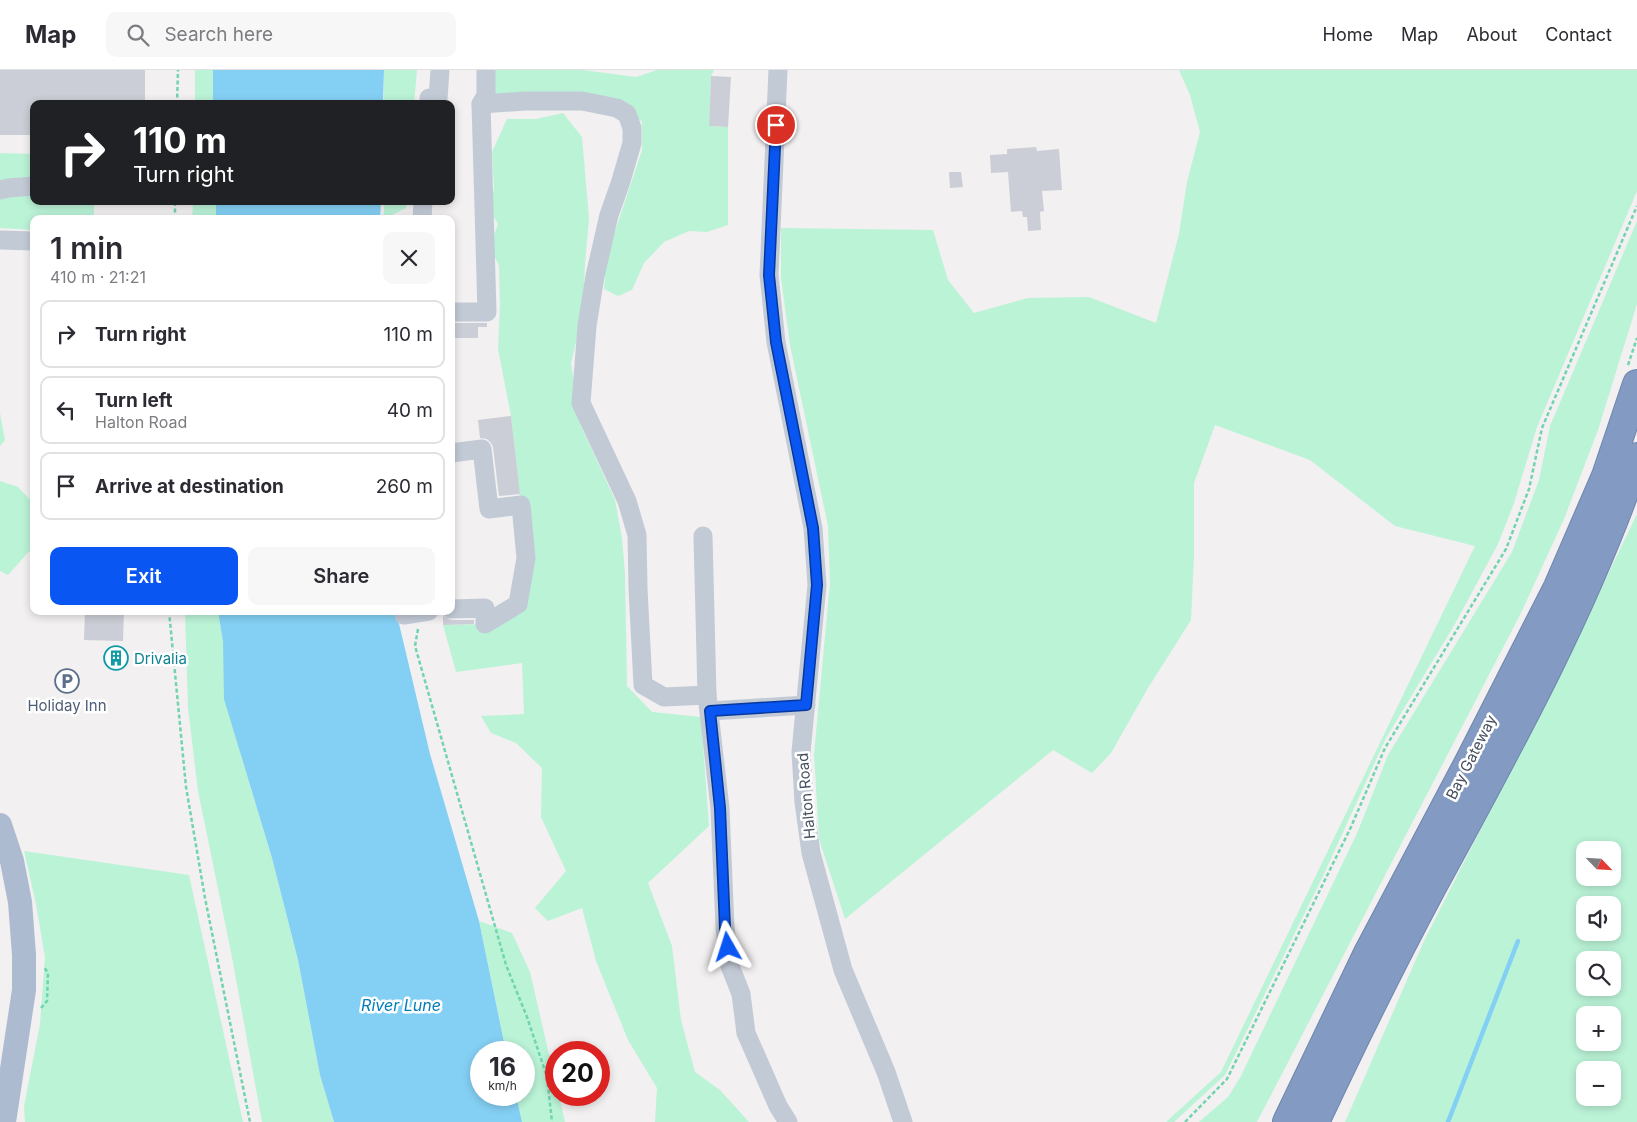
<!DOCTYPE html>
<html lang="en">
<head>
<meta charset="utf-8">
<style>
  body { margin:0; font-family:Inter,sans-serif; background:#f7f7f7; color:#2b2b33; height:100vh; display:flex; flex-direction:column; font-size:19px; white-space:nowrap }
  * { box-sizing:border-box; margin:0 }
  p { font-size:16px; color:#7c7c81 }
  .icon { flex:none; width:28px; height:28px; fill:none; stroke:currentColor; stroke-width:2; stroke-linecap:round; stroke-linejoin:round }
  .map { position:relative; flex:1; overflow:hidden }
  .panel { position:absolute; left:30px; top:145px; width:425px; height:400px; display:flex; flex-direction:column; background:#fff; border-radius:10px; box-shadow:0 2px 8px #0003 }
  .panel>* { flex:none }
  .top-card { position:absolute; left:30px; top:30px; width:425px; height:105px; border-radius:10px; box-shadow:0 2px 8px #0003; background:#202124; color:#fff; overflow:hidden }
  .needle { width:32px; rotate:115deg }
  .controls { position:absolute; left:1576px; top:771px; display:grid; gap:10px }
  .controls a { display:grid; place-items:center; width:45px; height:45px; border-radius:10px; background:#fff; box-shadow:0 2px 8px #0003; font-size:25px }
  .speed { position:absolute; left:470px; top:971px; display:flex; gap:10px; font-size:25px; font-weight:700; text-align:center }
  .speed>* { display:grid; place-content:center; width:65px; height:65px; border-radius:50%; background:#fff; box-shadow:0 2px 8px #0003; line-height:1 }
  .speed small { font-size:12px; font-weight:400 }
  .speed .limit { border:8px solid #d22; background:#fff; color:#111 }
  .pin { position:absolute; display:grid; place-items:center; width:42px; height:42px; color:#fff; margin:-21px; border:2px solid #fff; border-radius:50%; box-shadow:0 1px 5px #0007 }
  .me { position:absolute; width:55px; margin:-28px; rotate:354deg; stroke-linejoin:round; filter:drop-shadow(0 0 4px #0008) }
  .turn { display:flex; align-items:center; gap:18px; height:105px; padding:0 20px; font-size:22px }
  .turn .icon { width:65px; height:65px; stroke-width:2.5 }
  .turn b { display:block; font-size:35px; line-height:42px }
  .round { display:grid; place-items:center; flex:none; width:52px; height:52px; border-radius:10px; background:#f7f7f7 }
  .headline { display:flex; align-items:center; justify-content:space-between; height:85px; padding:0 20px }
  h1 { font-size:30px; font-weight:600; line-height:38px }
  .button { display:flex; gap:10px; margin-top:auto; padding:10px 20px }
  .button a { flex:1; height:58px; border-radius:10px; background:#0956f3; color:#fff; font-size:20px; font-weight:600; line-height:58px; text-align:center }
  .button a+a { background:#f7f7f7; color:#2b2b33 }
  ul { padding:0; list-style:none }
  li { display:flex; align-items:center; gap:15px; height:68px; margin:0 10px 8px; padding:0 10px; border:2px solid #e1e1e2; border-radius:10px }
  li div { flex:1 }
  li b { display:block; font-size:19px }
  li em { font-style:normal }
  header { display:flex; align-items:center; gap:30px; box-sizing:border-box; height:70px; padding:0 25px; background:#fff; border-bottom:1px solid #e1e1e2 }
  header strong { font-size:24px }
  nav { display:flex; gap:28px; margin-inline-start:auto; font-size:18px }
  .search { width:350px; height:45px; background:#f7f7f7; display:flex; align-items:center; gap:12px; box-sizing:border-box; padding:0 18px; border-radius:10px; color:#7c7c81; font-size:19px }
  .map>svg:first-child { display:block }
  .green { fill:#bbf3d7; fill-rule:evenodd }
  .water { fill:#84d0f4 }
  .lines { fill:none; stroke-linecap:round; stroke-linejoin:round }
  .stream { stroke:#84d0f4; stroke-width:4.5 }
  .building { fill:#cbced6 }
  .highway-casing { stroke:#6e86af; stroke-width:30 }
  .path { stroke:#70d4ae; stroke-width:2.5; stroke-dasharray:4 2.5; stroke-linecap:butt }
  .minor { stroke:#c2cad6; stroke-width:19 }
  .major { stroke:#adbbd1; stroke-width:24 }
  .highway { stroke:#839bc3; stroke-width:28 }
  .route-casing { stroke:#06389e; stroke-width:12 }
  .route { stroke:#0956f3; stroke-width:9 }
  .labels { text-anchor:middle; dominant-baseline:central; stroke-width:5; stroke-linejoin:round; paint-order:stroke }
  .culture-label { font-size:15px; fill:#0d838f; stroke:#fff; text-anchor:start }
  .service-label { font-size:15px; fill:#4e5e75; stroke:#fff }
  .street-label { font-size:15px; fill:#46505f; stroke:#fff }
  .water-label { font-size:16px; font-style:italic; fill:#007db8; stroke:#fff }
</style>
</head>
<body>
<header>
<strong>Map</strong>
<div class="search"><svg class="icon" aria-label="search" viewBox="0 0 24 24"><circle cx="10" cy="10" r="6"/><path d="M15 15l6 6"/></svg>Search here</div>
<nav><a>Home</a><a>Map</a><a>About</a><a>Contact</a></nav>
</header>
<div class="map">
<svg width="1637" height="1052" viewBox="0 0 1637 1052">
  <rect width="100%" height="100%" fill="#f2f0f0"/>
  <g class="green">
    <rect x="195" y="0" width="18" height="34"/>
    <polygon points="384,0 417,0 414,34 384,34"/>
    <polygon points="486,0 583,0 636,7 657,0 714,0 711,6 709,56 728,57 728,155 707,162 689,161 664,172 644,193 632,220 618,226 604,219 606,189 642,80 642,52 615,29 486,25"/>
    <polygon points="1179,0 1637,0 1637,121 1537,357 1514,433 1498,474 1455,554 1386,668 1323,806 1225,1005 1174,1052 1166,1052 1221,1002 1475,476 1395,456 1310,390 1215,355 1194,413 1194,485 1191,550 1148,618 1111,683 1092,703 1053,680 845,849 819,769 814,684 830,513 828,456 790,275 781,208 781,158 933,160 948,210 974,243 1028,228 1089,227 1156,253 1179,164 1187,112 1200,62 1190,25"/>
    <polygon points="563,43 582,67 589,149 585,193 583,243 571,293 581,356 615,430 622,468 625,504 627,616 652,642 701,647 709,756 648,813 672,876 681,950 695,1002 720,1020 749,1052 655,1052 657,1018 628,970 596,891 582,838 548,851 535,838 566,801 541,747 542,698 516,673 491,663 481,646 524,644 522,593 456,602 443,555 485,554 518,534 521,435 511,346 498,279 500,234 499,196 490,176 498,154 490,141 494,118 492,82 507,49 536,49"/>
    <polygon points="0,83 34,84 34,131 94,131 94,149 34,149 34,160 0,158"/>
    <polygon points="193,131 216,131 216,149 192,149"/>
    <polygon points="384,131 407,131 406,138 384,149"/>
    <polygon points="1637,151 1637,234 1598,360 1564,449 1521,543 1257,1052 1199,1052 1228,1027 1240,1008 1358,761 1388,685 1512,482 1539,410 1550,356"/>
    <polygon points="0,343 5,370 0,376"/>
    <polygon points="0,411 18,417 34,434 33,477 8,505 0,501"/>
    <path d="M1637 444V1052H1345L1424 871 1571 581ZM1585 780H1612V808H1585ZM1585 835H1612V862H1585ZM1585 890H1612V918H1585ZM1585 945H1612V972H1585ZM1585 1000H1612V1028H1585Z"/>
    <polygon points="185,541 218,541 241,686 272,788 298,890 320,1005 334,1052 262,1052 231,882 198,721 188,638"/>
    <polygon points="24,781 189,805 243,1052 25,1052 24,1036 40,954 45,887 36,834"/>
    <polygon points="479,851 512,863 530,902 556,1015 556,1025 559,1025 565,1052 522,1052 516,1025 524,1025 524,982 506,982"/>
  </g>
  <g class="water">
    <polygon points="213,0 384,0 383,34 213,34"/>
    <polygon points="216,131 381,131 380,149 216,149"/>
    <polygon points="218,541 396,541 430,684 479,851 506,982 481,982 481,1025 516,1025 522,1052 334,1052 320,1005 298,890 272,788 224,629 223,572"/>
  </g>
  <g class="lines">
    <polyline class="stream" points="1448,1052 1518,871"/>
  </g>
  <g class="building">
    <polygon points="0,0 145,0 145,34 34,34 34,65 0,65"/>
    <polygon points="711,6 731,7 728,57 709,56"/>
    <polygon points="1036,77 1037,81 1059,79 1062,120 1042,121 1044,141 1040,142 1041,160 1028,161 1027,147 1023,147 1022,141 1011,142 1008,102 991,103 990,85 1007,84 1007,79"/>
    <polygon points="949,102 961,102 963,117 950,118"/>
    <polygon points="451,253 487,253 487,257 478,257 478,268 454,268 454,257 451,257"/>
    <polygon points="511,346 520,424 499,426 493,377 491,373 487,369 480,368 478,350"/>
    <polygon points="85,541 124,541 123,571 84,570"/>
    <polygon points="443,546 451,550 474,550 474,554 443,555"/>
  </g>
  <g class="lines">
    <g class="highway-casing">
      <g id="highway">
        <polyline points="1287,1052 1368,883 1469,692 1558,517 1606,406 1637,314"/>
        <path d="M1315 1052C1352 973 1390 896 1431 819 1507 679 1585 539 1637 387"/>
      </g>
    </g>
    <g class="path">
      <polyline points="177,34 178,0"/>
      <polyline points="175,149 175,131"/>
      <polyline points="1628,295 1637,268"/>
      <polyline points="169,541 186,717 205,828 250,1052"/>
      <polyline points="418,559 415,576 506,895 527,947 547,1007 552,1052"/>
      <polyline points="41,938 47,931 48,903 44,897"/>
      <polyline points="1185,1052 1227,1009 1351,757 1385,678 1506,479 1529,419 1542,358 1637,136"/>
    </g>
    <g class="minor">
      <polyline points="778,0 769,205 776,272 813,458 817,515 801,682 804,732 811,783 843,900 886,1002 903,1052"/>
      <polyline points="429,34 429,28 438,29 440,0"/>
      <polyline points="481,34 525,31 582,31 617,38 627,44 632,58 632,73 620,114 609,145 595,206 587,256 581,333 627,431 637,465 638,519 643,615 664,627 707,625 720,738 725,858 730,896 741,924 746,963 778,1036 788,1052"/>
      <polyline points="0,120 8,118 34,116"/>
      <polyline points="422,149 423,131"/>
      <polyline points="0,170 34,171"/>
      <polyline points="451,242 487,242 481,34 486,25 486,0"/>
      <polyline points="451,383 482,379 489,439 521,435 526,488 518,534 485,554 485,538 451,539"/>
      <polyline points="703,466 707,625"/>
      <polyline points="404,541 404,545 429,541"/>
      <polyline points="710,641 806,635"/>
    </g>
    <polyline class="major" points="0,755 12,791 20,832 24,885 24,920 4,1052"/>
    <use href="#highway" class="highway"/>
  </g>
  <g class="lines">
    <g class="route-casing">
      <polyline id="route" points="728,877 725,858 720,738 710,641 806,635 817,515 813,458 776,272 769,205 776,55"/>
    </g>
    <use href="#route" class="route"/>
  </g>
  <defs>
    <g id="building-ring" transform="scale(1.25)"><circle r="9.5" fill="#fff" stroke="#0f9aa8" stroke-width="1.5"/><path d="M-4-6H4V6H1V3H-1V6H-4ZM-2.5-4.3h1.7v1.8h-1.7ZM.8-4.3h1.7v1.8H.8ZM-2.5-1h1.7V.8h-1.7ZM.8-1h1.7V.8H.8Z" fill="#0f9aa8"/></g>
    <g id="parking-ring" transform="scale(1.25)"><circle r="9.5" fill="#fff" stroke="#5c6f8a" stroke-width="1.5"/><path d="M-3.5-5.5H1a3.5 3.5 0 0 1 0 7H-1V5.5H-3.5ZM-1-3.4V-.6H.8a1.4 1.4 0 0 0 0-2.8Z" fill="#5c6f8a"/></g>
  </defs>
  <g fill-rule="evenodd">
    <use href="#building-ring" x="116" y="588"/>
    <use href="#parking-ring" x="67" y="611"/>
  </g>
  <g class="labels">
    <g class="culture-label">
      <text x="134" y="588">Drivalia</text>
    </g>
    <g class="service-label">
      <text x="67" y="635">Holiday Inn</text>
    </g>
    <g class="street-label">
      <text transform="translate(1471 687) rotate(-63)">Bay Gateway</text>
      <text transform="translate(806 726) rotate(-95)">Halton Road</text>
    </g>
    <g class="water-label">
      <text x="401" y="935">River Lune</text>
    </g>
  </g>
</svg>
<div class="controls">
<a><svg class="needle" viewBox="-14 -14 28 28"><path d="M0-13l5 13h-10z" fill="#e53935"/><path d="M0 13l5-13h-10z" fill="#7c7c81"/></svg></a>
<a><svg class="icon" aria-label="sound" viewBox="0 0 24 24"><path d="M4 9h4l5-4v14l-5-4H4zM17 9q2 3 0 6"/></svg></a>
<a><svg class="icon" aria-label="search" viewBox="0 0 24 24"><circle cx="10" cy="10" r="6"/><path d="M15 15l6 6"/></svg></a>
<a>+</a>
<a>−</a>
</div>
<div class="speed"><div>16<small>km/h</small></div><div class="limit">20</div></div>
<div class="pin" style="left:776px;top:55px;background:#d93025"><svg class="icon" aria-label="arrive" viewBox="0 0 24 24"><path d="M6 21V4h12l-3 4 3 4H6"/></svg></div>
<svg class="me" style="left:728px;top:877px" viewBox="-20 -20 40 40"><path d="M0-17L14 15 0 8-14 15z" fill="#0956f3" stroke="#fff" stroke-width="4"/></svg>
<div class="top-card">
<div class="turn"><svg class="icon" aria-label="right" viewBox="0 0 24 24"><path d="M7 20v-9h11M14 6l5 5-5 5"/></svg><div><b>110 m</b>Turn right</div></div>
</div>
<section class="panel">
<div class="headline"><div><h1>1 min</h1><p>410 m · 21:21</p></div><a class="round"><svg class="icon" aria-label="close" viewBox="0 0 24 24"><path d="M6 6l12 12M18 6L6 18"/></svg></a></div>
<ul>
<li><svg class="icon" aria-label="right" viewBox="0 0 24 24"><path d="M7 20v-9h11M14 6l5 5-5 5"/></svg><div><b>Turn right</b></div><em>110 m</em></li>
<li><svg class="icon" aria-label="left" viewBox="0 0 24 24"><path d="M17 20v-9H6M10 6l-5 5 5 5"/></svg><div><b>Turn left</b><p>Halton Road</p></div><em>40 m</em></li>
<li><svg class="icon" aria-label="arrive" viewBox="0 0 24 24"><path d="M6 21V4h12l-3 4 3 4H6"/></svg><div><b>Arrive at destination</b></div><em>260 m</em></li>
</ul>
<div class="button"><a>Exit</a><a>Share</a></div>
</section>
</div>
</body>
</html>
